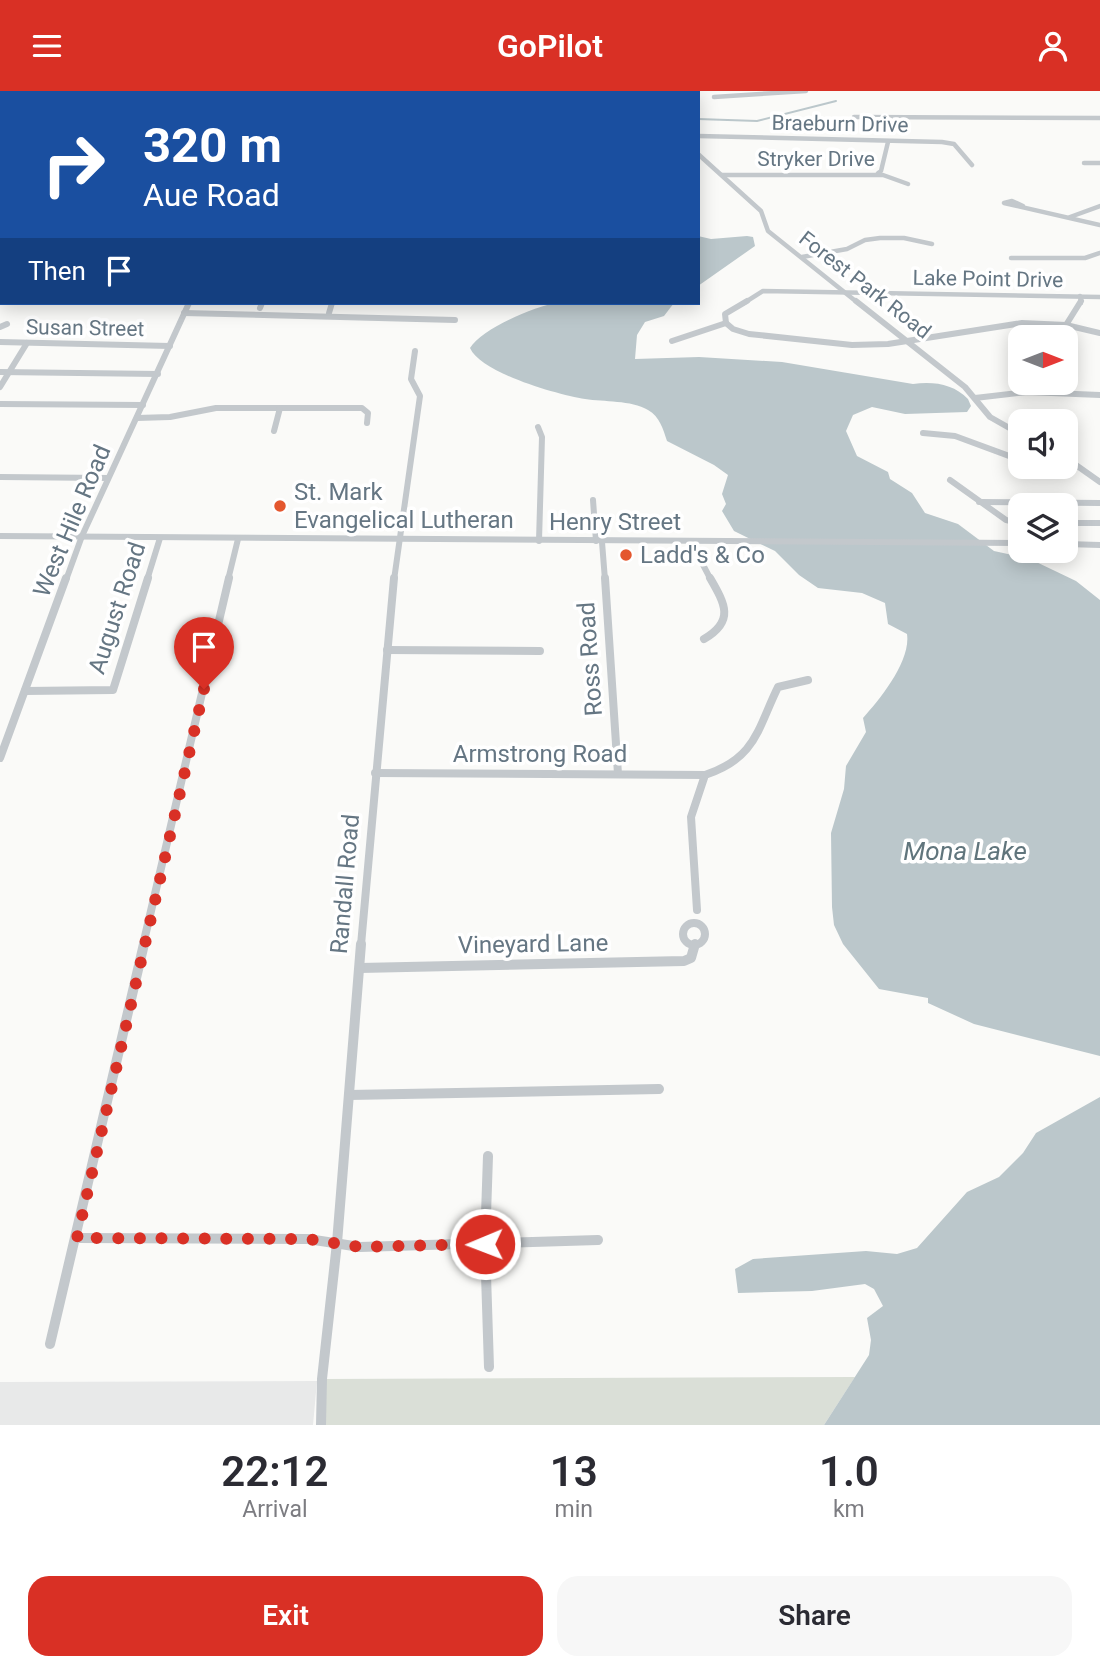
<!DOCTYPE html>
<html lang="en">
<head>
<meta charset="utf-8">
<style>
  body { margin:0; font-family:Roboto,sans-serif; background:#f7f7f7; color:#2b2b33; height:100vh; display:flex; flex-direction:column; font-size:26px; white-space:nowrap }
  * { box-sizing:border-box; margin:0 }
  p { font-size:23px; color:#7c7c81 }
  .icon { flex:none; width:38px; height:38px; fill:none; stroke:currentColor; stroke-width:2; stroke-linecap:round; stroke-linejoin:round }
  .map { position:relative; height:1334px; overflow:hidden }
  .details { display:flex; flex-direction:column; background:#fff; flex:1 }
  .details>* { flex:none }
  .top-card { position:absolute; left:0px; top:0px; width:700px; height:214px; box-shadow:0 4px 18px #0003; background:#1a4fa0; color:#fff; overflow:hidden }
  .needle { width:46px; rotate:90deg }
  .fabs { position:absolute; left:1008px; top:234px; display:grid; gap:14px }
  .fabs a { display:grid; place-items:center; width:70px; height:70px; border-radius:14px; background:#fff; box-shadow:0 4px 18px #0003; font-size:35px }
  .pin { position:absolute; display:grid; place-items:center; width:60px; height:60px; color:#fff; margin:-72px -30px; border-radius:50% 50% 50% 0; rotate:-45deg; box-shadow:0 0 7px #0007 }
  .pin .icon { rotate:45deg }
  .me { position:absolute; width:77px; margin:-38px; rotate:269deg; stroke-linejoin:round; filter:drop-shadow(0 0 5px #0008) }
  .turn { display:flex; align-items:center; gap:24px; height:147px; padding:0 28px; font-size:32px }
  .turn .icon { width:91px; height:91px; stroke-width:2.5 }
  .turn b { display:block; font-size:49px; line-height:60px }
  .then { display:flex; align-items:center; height:66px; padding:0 28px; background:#0003; gap:14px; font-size:26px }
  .eta { display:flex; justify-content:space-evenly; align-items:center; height:119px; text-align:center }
  .eta b { font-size:42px; font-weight:600; line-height:49px }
  .action { display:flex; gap:14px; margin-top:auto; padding:14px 28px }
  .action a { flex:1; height:80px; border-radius:21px; background:#d93025; color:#fff; font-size:28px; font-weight:600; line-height:80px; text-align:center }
  .action a+a { background:#f7f7f7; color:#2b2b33 }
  header { display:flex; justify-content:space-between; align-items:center; height:91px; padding:0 28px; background:#d93025; color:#fff; font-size:32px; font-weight:600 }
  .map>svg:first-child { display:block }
  .built { fill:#e8e9e9 }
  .green { fill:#dadfd7 }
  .water { fill:#bbc7cb }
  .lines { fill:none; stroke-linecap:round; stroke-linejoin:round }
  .stream { stroke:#bbc7cb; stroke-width:2 }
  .minor-far3 { stroke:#c3c8cc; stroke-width:4.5 }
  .minor-far2 { stroke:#c3c8cc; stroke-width:6 }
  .minor-far1 { stroke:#c3c8cc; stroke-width:8 }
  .minor { stroke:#c3c8cc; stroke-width:10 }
  .route { stroke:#d93025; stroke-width:12; stroke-dasharray:0 21.6 }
  .poi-dot { fill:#e4572e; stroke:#fff; stroke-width:2.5 }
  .labels { text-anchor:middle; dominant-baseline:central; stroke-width:7; stroke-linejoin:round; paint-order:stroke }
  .far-street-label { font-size:21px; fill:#657683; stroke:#fff }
  .poi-label { font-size:24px; fill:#657683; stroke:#fff; text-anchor:start }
  .street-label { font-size:24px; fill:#657683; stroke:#fff }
  .water-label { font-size:26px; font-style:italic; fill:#60757c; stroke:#fff }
</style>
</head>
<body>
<header><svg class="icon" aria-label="menu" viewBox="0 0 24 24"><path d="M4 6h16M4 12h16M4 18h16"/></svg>GoPilot<svg class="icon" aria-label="person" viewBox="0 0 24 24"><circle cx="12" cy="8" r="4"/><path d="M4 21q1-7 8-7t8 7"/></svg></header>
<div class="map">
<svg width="1100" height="1334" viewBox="0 0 1100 1334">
  <rect width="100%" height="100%" fill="#fafaf8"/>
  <polygon class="built" points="317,1290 313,1334 0,1334 0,1291"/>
  <polygon class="green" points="855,1286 824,1334 319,1334 322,1288"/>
  <g class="water">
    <polygon points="698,145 711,148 747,145 753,146 755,155 698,195"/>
    <path d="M557 212H674L664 225 645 231 637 244 635 268 699 266 782 271 913 293C933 290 954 293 968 308L971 315 967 321 905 323 872 316 853 324 846 340 857 365 888 381 890 388 912 402 925 422 958 433 994 460 1030 468 1076 490 1100 509V965L974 933 928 912V907L879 898 843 853 834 834 832 816 831 742 844 698 846 675 866 641 863 627C880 608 911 570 907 543L888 533 885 512 862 502 818 497 799 484 775 460 734 440 722 420 726 413 722 403 728 384 714 374 667 350C663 338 660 326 648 319 631 309 604 311 585 308 558 304 481 282 470 257 481 238 535 215 557 212Z"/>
    <polygon points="1100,1006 1100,1334 824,1334 869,1264 871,1249 867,1227 883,1215 874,1198 865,1193 812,1200 738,1202 735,1178 753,1168 866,1160 897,1163 917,1157 967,1101 999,1086 1023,1062 1036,1042"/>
  </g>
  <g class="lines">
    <polyline class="stream" points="698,28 757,30 836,10"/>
    <g class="minor-far3">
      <polyline points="44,2 63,0"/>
      <polyline points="116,2 118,0"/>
      <polyline points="714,6 806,0"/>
      <polyline points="854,26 1100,27"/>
      <polyline points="698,45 942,51 954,53 972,74"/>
      <polyline points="698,63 761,120 768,140 858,212"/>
      <polyline points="1084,72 1100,72"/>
      <polyline points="878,82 881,80 888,51"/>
      <polyline points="722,84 883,84 908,93"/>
      <polyline points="1023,115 1012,110 1004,112 1100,134"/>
      <polyline points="1070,126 1100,115"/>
      <polyline points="802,166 847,158 865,149 880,147 904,147 932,153"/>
      <polyline points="1011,167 1085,167 1100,162"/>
      <polyline points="1080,205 1081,212"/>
      <polyline points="744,212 763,200 1100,206"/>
    </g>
    <g class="minor-far2">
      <polyline points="856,210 965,296 990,326 1020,343"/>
      <polyline points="260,217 262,212"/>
      <polyline points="184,222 455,229"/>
      <polyline points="329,222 332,212"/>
      <polyline points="726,232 725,223 747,210"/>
      <polyline points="726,232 733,238 749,243 852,254 888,253 1022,232 1066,234 1100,242"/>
      <polyline points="1066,234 1081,210"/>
      <polyline points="0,236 7,233"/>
      <polyline points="672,250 726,232"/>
      <polyline points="0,251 170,255"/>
      <polyline points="0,281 158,283"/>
      <polyline points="0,296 27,252"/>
      <polyline points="975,307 1027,301 1100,304"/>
      <polyline points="0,313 143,314"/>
      <polyline points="137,327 170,326 216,317 362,317 368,322 367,332"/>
      <polyline points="538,336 542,346 539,450"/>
      <polyline points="274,340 280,317"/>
      <polyline points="923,342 955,345 1020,369"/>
      <polyline points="1066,367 1100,391"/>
      <polyline points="0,386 108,387"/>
      <polyline points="950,389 1006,429 1020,432"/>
      <polyline points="593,409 596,450"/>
      <polyline points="979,411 1100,412"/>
      <polyline points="1066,432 1100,432"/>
      <polyline points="0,445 1020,452"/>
      <polyline points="602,451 605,489"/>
      <polyline points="691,451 711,489"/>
      <polyline points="1066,453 1100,454"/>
      <polyline points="66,489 82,445 189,212"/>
      <polyline points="147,489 160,447"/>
      <polyline points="228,489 238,448"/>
      <polyline points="394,489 420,305 411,288 415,260"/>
    </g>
    <g class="minor-far1">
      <polyline points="605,487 618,683"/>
      <path d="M704 548C735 530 725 513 710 487"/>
      <polyline points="387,559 540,560"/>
      <polyline points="25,600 113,599 148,487"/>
      <polyline points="0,667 66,487"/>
      <polyline points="375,682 705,684"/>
      <path d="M697 819 691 726 705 684C756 667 757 639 778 596L808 589"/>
      <circle cx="694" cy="843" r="11"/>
      <polyline points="143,854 229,487"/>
      <polyline points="361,854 394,487"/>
    </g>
    <g class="minor">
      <polyline points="360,877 684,870 691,867 695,853"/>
      <polyline points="349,1004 659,998"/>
      <polyline points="488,1065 485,1153 489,1276"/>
      <polyline points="77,1147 308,1148 360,1156 598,1149"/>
      <polyline points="50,1253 144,853"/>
      <polyline points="321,1334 322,1288 337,1152 361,853"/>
    </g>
  </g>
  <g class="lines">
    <polyline class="route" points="204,598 77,1147 307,1148 360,1156 485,1153"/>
  </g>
  <g class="poi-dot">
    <circle cx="280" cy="415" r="7"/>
    <circle cx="626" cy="464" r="7"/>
  </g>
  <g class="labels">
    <g class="far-street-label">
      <text transform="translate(840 33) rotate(1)">Braeburn Drive</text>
      <text x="816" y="68">Stryker Drive</text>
      <text transform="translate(988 188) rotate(1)">Lake Point Drive</text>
      <text transform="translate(865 194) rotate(38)">Forest Park Road</text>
      <text transform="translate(85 237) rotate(1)">Susan Street</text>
    </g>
    <g class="poi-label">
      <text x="294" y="401">St. Mark<tspan x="294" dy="28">Evangelical Lutheran</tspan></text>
      <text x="640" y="464">Ladd's &amp; Co</text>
    </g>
    <g class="street-label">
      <text transform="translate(72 430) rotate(-67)">West Hile Road</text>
      <text x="615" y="431">Henry Street</text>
      <text transform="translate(117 517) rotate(-72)">August Road</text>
      <text transform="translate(590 568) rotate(-94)">Ross Road</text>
      <text x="540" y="663">Armstrong Road</text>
      <text transform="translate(345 793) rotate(-85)">Randall Road</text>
      <text transform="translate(533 853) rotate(-1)">Vineyard Lane</text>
    </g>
    <g class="water-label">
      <text x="965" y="760">Mona Lake</text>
    </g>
  </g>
</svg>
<div class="fabs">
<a><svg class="needle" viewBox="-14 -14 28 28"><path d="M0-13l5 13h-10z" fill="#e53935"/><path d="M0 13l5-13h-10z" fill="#7c7c81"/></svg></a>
<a><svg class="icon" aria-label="sound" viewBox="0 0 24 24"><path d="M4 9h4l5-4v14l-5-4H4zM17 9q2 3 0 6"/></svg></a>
<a><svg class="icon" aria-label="layers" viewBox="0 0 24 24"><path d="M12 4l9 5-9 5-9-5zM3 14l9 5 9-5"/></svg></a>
</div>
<div class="pin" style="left:204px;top:598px;background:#d93025"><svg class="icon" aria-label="arrive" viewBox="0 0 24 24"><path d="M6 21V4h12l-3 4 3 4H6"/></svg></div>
<svg class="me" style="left:485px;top:1153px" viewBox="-20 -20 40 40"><circle r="17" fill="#d93025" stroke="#fff" stroke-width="3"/><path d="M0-11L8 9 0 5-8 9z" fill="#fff"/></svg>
<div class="top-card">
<div class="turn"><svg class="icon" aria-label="right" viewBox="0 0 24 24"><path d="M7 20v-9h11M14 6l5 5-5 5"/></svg><div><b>320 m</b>Aue Road</div></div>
<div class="then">Then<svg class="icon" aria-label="arrive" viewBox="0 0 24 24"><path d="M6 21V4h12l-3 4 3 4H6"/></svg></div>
</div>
</div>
<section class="details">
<div class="eta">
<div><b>22:12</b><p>Arrival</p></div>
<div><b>13</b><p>min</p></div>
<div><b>1.0</b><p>km</p></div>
</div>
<div class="action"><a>Exit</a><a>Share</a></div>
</section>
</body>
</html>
